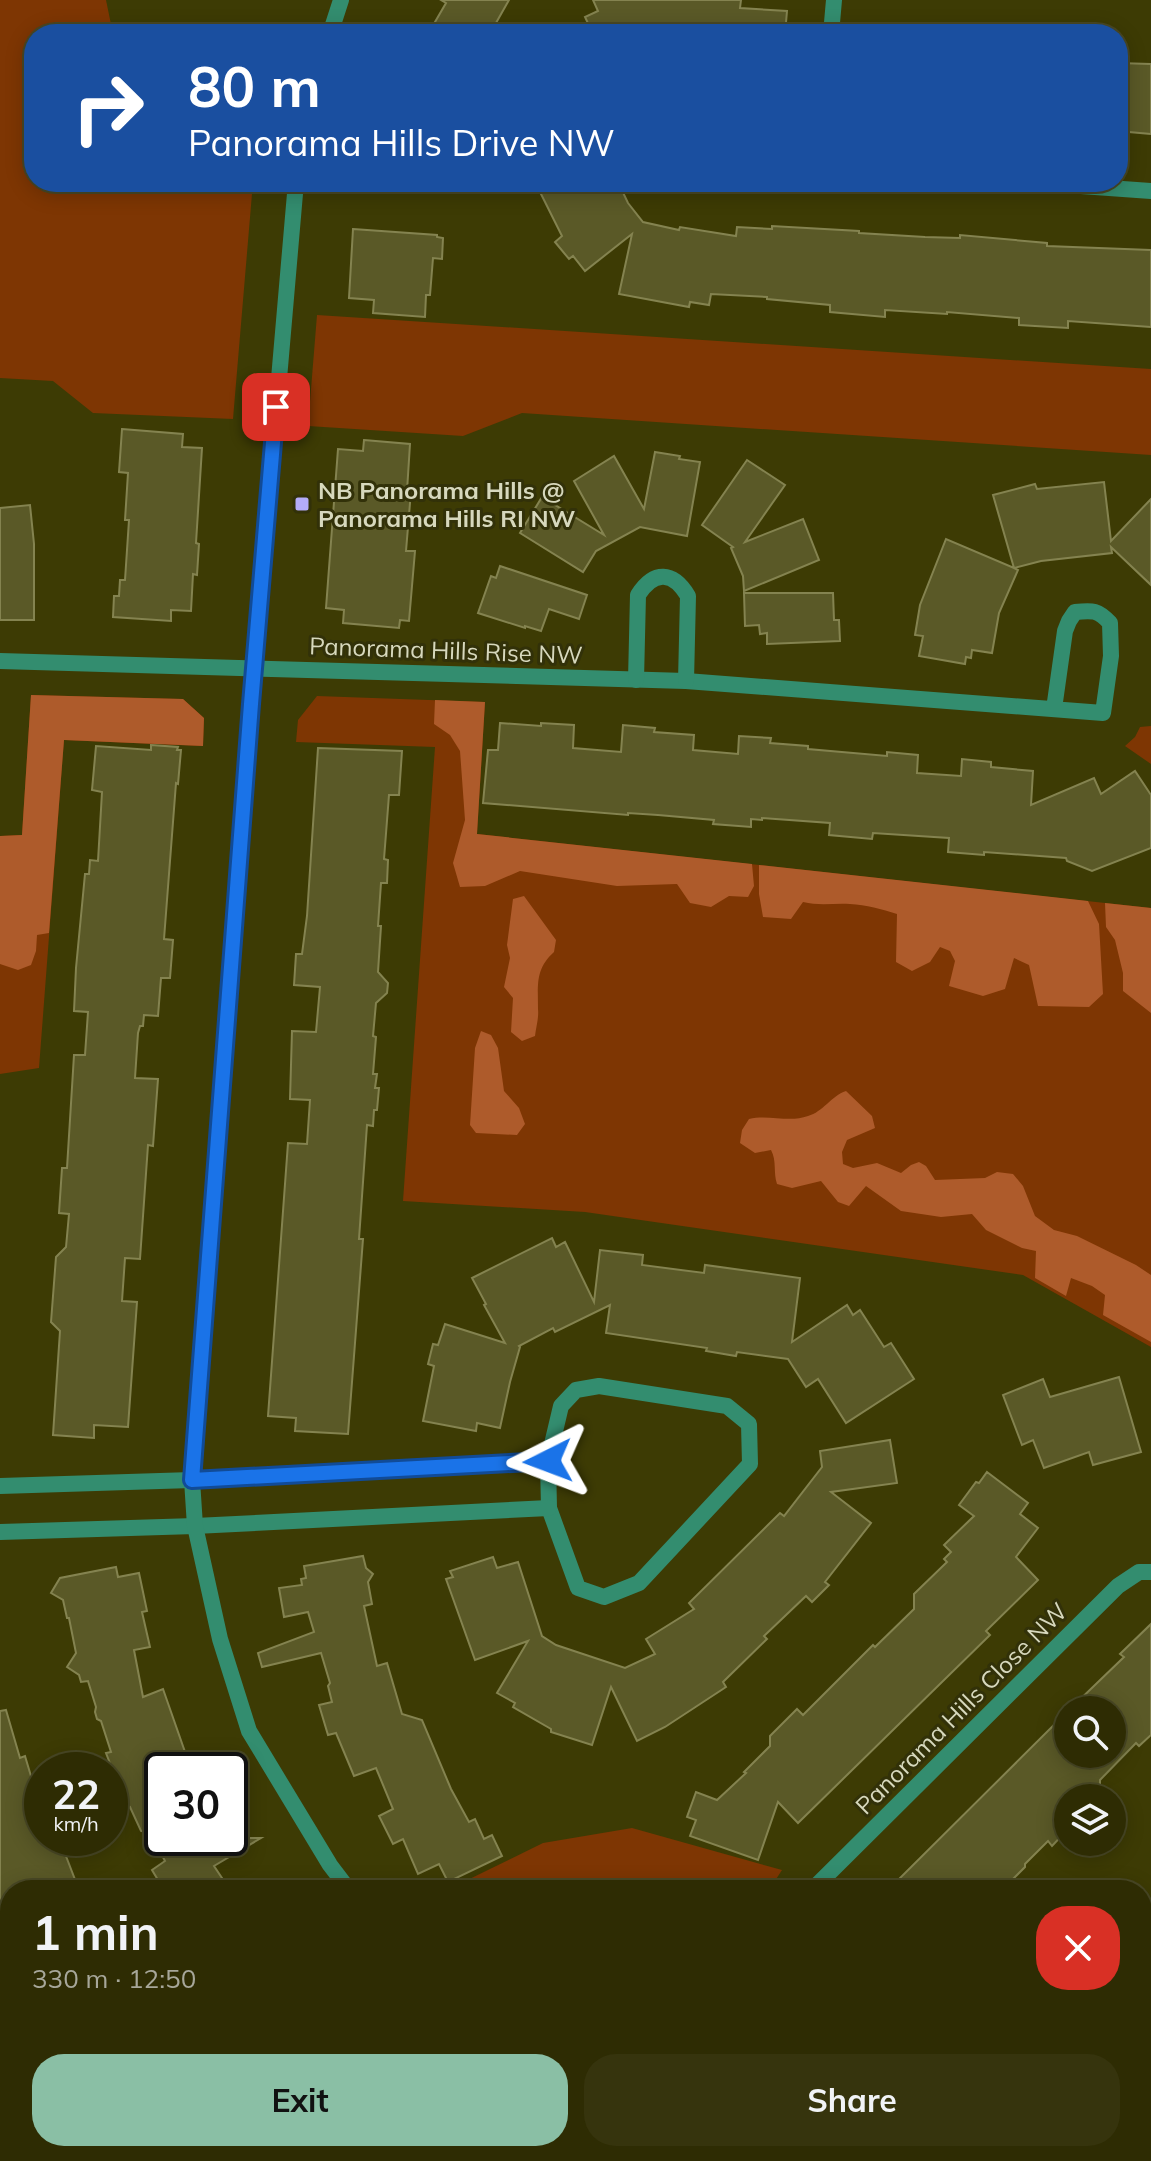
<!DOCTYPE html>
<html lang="en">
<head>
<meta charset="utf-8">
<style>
  body { margin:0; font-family:Mulish,sans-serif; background:#36340d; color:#f1f3f6; height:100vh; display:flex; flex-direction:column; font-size:30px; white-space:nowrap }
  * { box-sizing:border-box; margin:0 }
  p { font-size:26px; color:#a7a79a }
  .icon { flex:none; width:44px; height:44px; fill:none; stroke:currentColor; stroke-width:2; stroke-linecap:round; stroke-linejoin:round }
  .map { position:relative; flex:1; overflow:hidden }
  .sheet { position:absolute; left:0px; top:1880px; width:1152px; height:282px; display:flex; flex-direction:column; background:#2e2c03; border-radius:32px 32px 0 0; box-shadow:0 4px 20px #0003,0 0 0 2px #494825 }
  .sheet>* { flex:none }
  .guide { position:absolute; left:24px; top:24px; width:1104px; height:168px; border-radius:32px; box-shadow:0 4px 20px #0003,0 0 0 2px #494825; background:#1a4fa0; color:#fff; overflow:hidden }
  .controls { position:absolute; left:1054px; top:1696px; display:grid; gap:16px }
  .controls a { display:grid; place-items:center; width:72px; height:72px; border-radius:50%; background:#2e2c03; box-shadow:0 4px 20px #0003,0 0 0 2px #494825; font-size:40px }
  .speed { position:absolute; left:24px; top:1752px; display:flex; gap:16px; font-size:40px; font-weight:700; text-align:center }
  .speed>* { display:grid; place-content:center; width:104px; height:104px; border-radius:50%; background:#2e2c03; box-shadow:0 4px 20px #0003,0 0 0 2px #494825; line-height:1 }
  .speed small { font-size:20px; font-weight:400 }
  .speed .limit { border:4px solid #111; border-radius:12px; background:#fff; color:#111 }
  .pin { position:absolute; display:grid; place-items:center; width:68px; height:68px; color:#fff; margin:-34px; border-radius:16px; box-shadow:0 4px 12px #0006 }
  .me { position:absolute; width:88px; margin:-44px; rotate:267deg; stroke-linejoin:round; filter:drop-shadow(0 0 6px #0008) }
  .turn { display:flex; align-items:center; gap:28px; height:168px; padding:0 32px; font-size:36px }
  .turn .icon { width:104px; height:104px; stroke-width:2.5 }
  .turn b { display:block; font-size:56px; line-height:68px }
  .round { display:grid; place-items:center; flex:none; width:84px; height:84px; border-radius:32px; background:#36340d }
  .headline { display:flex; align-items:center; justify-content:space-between; height:136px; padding:0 32px }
  h1 { font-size:48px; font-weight:700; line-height:60px }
  .button { display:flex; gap:16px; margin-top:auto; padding:16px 32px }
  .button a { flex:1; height:92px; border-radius:32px; background:#8abfa5; color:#111; font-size:32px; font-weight:700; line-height:92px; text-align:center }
  .button a+a { background:#36340d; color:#f1f3f6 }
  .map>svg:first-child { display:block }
  .green { fill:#7e3603 }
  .forest { fill:#ae5b2b }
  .building { fill:#5a5927; stroke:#848350; stroke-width:2 }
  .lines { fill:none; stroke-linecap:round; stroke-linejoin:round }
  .minor { stroke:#338d6f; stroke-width:16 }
  .tertiary { stroke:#338d6f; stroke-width:16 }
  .route-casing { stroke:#114b97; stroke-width:20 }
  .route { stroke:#1a73e8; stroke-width:14 }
  .poi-dot { fill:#b4acf9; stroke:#323109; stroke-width:3 }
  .labels { text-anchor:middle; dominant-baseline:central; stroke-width:6; stroke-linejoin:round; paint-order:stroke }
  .poi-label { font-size:24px; font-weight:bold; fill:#d7d8bd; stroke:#323109; text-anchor:start }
  .street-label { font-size:24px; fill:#d7d8bd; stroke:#323109 }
</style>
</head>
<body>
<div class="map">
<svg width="1151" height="2161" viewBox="0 0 1151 2161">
  <rect width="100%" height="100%" fill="#3d3b04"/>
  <g class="green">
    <polygon points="0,0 106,0 113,34 34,34 34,182 253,182 233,419 93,413 53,381 0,378"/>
    <polygon points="317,315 1151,369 1151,455 522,413 463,436 308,426"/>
    <polygon points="31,695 183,699 204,718 203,746 64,740 39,1068 0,1074 0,836 22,835"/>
    <polygon points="317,696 485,702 477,834 1151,908 1151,1347 1023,1275 585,1212 403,1201 435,747 296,742 298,720"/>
    <polygon points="1151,726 1151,764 1125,746 1135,737 1140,727"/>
    <polygon points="632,1828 782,1870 769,1890 698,1890 575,1884 563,1890 447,1890 543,1843"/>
    <polygon points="1151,2010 1151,2141 1142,2149 1142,2011"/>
    <polygon points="47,2152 125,2152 111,2161 33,2161"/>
    <polygon points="999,2152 1139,2152 1130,2161 1005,2161"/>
  </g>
  <g class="forest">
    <polygon points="31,695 183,699 204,718 203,746 64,740 49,933 37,935 36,951 31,965 18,970 0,964 0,836 22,835"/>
    <polygon points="435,700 485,702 477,834 752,864 754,886 748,897 729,896 711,907 690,903 677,884 617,886 520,871 485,886 460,887 453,863 465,820 460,751 450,735 434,724"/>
    <path d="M759 865 1088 901 1099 924 1103 994 1089 1007 1038 1006 1029 965 1014 958 1005 989 983 996 949 986 955 961 950 951 940 947 930 962 912 971 896 962 897 914C882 909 866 905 850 904 834 903 819 906 803 902L791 919 763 917 759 894Z"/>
    <path d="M524 896 556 940 554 952C535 969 538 985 538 1009 539 1018 536 1027 535 1036L522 1041 511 1032 513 998 504 987 510 958 507 945 513 899Z"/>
    <polygon points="1105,903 1151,908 1151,1013 1123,991 1123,973 1115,940 1106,927"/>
    <polygon points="481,1031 491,1035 498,1048 504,1091 519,1108 525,1124 517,1135 476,1133 470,1125 475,1048"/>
    <path d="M846 1091 872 1116 875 1128 847 1140 842 1152 843 1164 853 1168 877 1163 901 1173 911 1165 919 1162 926 1166 935 1180 985 1178 997 1172 1013 1174 1023 1186 1035 1216 1054 1230 1077 1236 1136 1265 1151 1275V1342L1103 1315 1105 1295 1092 1286 1071 1278 1066 1296 1035 1278 1036 1251 1022 1248 986 1230 972 1214 941 1217 901 1211 866 1186 849 1206 838 1202 821 1181 792 1188 777 1184C773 1172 777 1161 771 1150L755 1153 740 1143 742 1130 749 1119C768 1114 789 1123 808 1116 823 1112 831 1096 846 1091Z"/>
  </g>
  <g class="building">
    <polygon points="441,0 509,0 492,30 482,24 477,34 428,34 446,3"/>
    <polygon points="593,0 741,0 740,8 787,11 785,34 593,34 585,17 598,11"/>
    <polygon points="1118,63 1151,64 1151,134 1118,131"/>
    <polygon points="535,182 618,182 628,203 643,222 679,230 680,227 736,236 737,227 772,229 772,226 859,231 859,233 925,237 960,238 960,235 1047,243 1047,246 1151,250 1151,327 1068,321 1068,328 1019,325 1019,318 947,312 947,314 885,310 885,317 830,312 830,305 767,299 767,297 711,294 709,305 690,302 689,307 619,294 632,234 585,271 573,256 569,259 555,242 562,236"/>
    <polygon points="353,229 437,235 437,237 443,238 442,259 433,258 430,295 426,295 425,317 373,313 374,300 349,298"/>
    <polygon points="122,429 183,434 182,447 202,448 196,543 199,544 197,575 193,574 191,611 171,610 171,621 113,617 114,596 119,596 120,580 125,580 129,520 125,520 128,473 119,472"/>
    <polygon points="364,440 410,444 407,491 411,491 406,551 415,551 409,621 400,620 399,628 343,623 344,610 326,608 338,449 363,451"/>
    <polygon points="655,452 680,456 679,459 700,462 687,536 640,527 596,551 583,572 520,533 542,497 604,535 574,481 614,456 644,509"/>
    <polygon points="747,460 785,485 745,542 803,519 819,560 744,591 743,576 731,548 733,547 702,525"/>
    <polygon points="1104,482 1111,541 1151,499 1151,585 1111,547 1112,553 1041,561 1014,568 1018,570 999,613 992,653 972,650 971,658 966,657 965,664 919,656 923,636 915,635 920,605 946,539 1014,568 993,495 1035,484 1037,489"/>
    <polygon points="30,505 34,544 34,620 0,620 0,508"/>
    <polygon points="500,566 587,595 579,619 549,609 541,631 525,626 525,628 478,613 491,576 496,578"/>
    <polygon points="744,593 833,593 834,620 839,620 840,641 767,644 767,633 760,634 759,625 745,626"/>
    <polygon points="500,723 541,726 541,723 574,725 573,748 621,752 623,725 655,728 654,732 694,735 693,750 738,754 739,736 771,738 770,743 808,746 808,749 887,756 887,752 918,755 917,773 961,776 962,759 991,762 991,767 1033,771 1031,805 1094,778 1101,794 1135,771 1151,795 1151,848 1092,871 1067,861 1066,858 984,852 984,855 948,852 949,838 873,833 872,839 829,835 830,823 762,818 762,820 751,819 751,827 713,824 714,820 658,815 628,813 628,815 483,803 488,750 498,750"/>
    <polygon points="151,745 178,747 177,750 181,750 178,784 176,783 164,939 173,940 170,978 161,978 158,1016 144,1015 143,1026 140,1026 138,1033 135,1078 158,1079 153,1146 148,1145 140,1259 125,1258 122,1301 137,1302 128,1427 94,1425 94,1438 53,1435 60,1331 51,1322 56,1257 66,1247 69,1214 59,1213 62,1168 67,1168 74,1055 85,1055 88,1012 74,1011 76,968 85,874 89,874 90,860 98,861 102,792 92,790 96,746 151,750"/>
    <polygon points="318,748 402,751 399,795 389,795 384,859 388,860 387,883 381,883 378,926 381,926 378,972 388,983 387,993 376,1003 373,1036 376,1037 373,1074 377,1074 375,1088 379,1088 377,1110 374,1110 373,1126 367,1125 359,1239 363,1239 348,1434 295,1431 296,1418 268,1416 288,1143 307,1144 310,1100 290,1099 292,1031 316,1032 320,987 294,985 296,954 302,954 307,916"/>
    <polygon points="552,1238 556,1247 565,1242 594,1302 600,1250 643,1255 642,1265 704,1273 705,1265 800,1278 792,1342 847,1305 853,1315 860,1310 884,1347 891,1343 914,1379 846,1423 818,1379 806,1387 788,1359 737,1352 736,1356 706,1351 707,1348 606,1333 610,1305 555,1332 553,1328 519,1346 520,1347 510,1382 500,1428 477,1423 476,1431 423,1421 434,1366 428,1364 433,1344 438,1345 445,1324 505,1343 484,1305 486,1304 472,1278"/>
    <polygon points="1119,1377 1141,1452 1093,1465 1089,1452 1044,1468 1033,1440 1022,1445 1003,1395 1043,1379 1050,1397"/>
    <polygon points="890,1440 897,1483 831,1492 871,1523 825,1582 829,1585 812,1602 806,1596 764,1636 767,1639 723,1682 726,1687 665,1727 637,1741 611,1687 592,1745 551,1732 551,1729 513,1707 515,1703 497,1693 528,1641 475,1660 446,1579 453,1577 450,1571 493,1557 497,1568 518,1562 542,1636 556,1645 625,1668 655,1654 646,1639 694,1609 689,1603 780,1513 784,1516 822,1467 820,1451"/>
    <polygon points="987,1472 1028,1503 1020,1514 1038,1528 1016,1557 1038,1580 986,1631 990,1635 798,1823 778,1802 758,1860 690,1836 696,1820 687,1817 696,1792 717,1800 746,1773 744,1772 770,1746 770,1736 797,1709 803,1715 873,1645 875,1647 914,1609 914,1594 947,1562 944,1559 951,1552 944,1545 974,1516 959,1505 976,1482 979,1483"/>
    <polygon points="363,1556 366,1568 373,1574 368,1582 372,1604 364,1606 377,1666 387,1663 402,1714 422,1720 451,1789 469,1822 475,1819 484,1839 492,1835 502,1856 448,1882 439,1864 418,1874 403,1839 393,1844 379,1816 393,1809 376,1768 354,1776 336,1733 328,1735 319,1705 332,1702 328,1686 330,1683 321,1653 262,1667 258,1653 314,1632 308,1612 284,1617 279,1588 302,1585 301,1579 306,1578 304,1566"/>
    <polygon points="116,1567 118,1577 139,1573 147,1611 142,1612 150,1647 134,1650 143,1697 163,1689 185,1752 165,1760 169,1770 162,1770 162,1836 141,1831 130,1807 127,1808 106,1753 111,1752 101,1721 97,1719 95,1712 96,1707 88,1681 81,1682 79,1675 67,1667 76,1653 69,1618 67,1618 63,1600 51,1593 60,1578"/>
    <polygon points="1151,1624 1151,1735 1139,1746 1136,1743 1100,1780 1100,1798 1068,1798 1068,1829 1052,1846 1048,1841 1025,1864 1025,1867 1002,1890 888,1890 1068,1711 1068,1754 1112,1754 1112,1710 1069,1710 1124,1657 1120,1654"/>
    <polygon points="6,1710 20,1758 25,1756 42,1813 42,1838 59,1838 79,1890 10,1890 10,1896 0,1900 0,1711"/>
    <polygon points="153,1838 261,1838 214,1866 230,1890 164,1890 152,1870 165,1861"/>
  </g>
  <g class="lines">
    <g class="minor">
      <polyline points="831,34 834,0"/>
      <polyline points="1025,182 1151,191"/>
      <path d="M0 661 686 681 1103 713 1111 656 1110 623C1098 610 1093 610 1075 612L1069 621 1065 631 1054 709"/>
      <path d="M636 680 638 595C654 570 673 571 688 596L686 681"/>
      <polygon points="599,1386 727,1406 749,1424 750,1464 639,1583 604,1597 578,1588 549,1508 548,1461 561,1406 576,1390"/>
      <polyline points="0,1486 192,1480 548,1461"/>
      <polyline points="0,1532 195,1526 549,1508"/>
      <polyline points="812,1890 1118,1586 1139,1572 1151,1572"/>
      <polyline points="968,2152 973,2161"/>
    </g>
    <g class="tertiary">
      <polyline points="330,34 341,0"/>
      <polyline points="296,182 254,668 192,1480 195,1526 220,1639 249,1731 330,1865 349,1890"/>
      <polyline points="528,2152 534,2161"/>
    </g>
  </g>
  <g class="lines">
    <g class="route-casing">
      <polyline id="route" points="276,407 251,704 192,1480 548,1461"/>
    </g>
    <use href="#route" class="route"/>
  </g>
  <rect class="poi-dot" x="294" y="496" width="16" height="16" rx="4"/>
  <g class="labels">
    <g class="poi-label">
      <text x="318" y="490">NB Panorama Hills @<tspan x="318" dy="28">Panorama Hills RI NW</tspan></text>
    </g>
    <g class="street-label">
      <text transform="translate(446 650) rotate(2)">Panorama Hills Rise NW</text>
      <text transform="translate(961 1708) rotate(-45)">Panorama Hills Close NW</text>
    </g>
  </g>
</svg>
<div class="controls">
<a><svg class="icon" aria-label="search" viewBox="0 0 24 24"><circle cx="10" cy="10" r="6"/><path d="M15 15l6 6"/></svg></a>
<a><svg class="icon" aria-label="layers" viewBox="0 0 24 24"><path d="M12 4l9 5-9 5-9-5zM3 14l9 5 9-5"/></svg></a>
</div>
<div class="speed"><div>22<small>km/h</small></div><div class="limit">30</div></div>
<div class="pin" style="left:276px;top:407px;background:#d93025"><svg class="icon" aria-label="arrive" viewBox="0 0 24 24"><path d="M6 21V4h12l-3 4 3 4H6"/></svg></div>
<svg class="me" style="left:548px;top:1461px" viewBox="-20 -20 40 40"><path d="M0-17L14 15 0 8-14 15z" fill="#1a73e8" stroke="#fff" stroke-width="4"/></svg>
<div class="guide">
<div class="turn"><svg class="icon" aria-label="right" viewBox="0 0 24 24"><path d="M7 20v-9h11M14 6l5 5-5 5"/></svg><div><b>80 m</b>Panorama Hills Drive NW</div></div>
</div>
<section class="sheet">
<div class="headline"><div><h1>1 min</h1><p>330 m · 12:50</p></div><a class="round" style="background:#d93025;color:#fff"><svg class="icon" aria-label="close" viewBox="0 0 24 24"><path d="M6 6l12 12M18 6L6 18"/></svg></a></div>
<div class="button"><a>Exit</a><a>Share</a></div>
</section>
</div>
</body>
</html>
